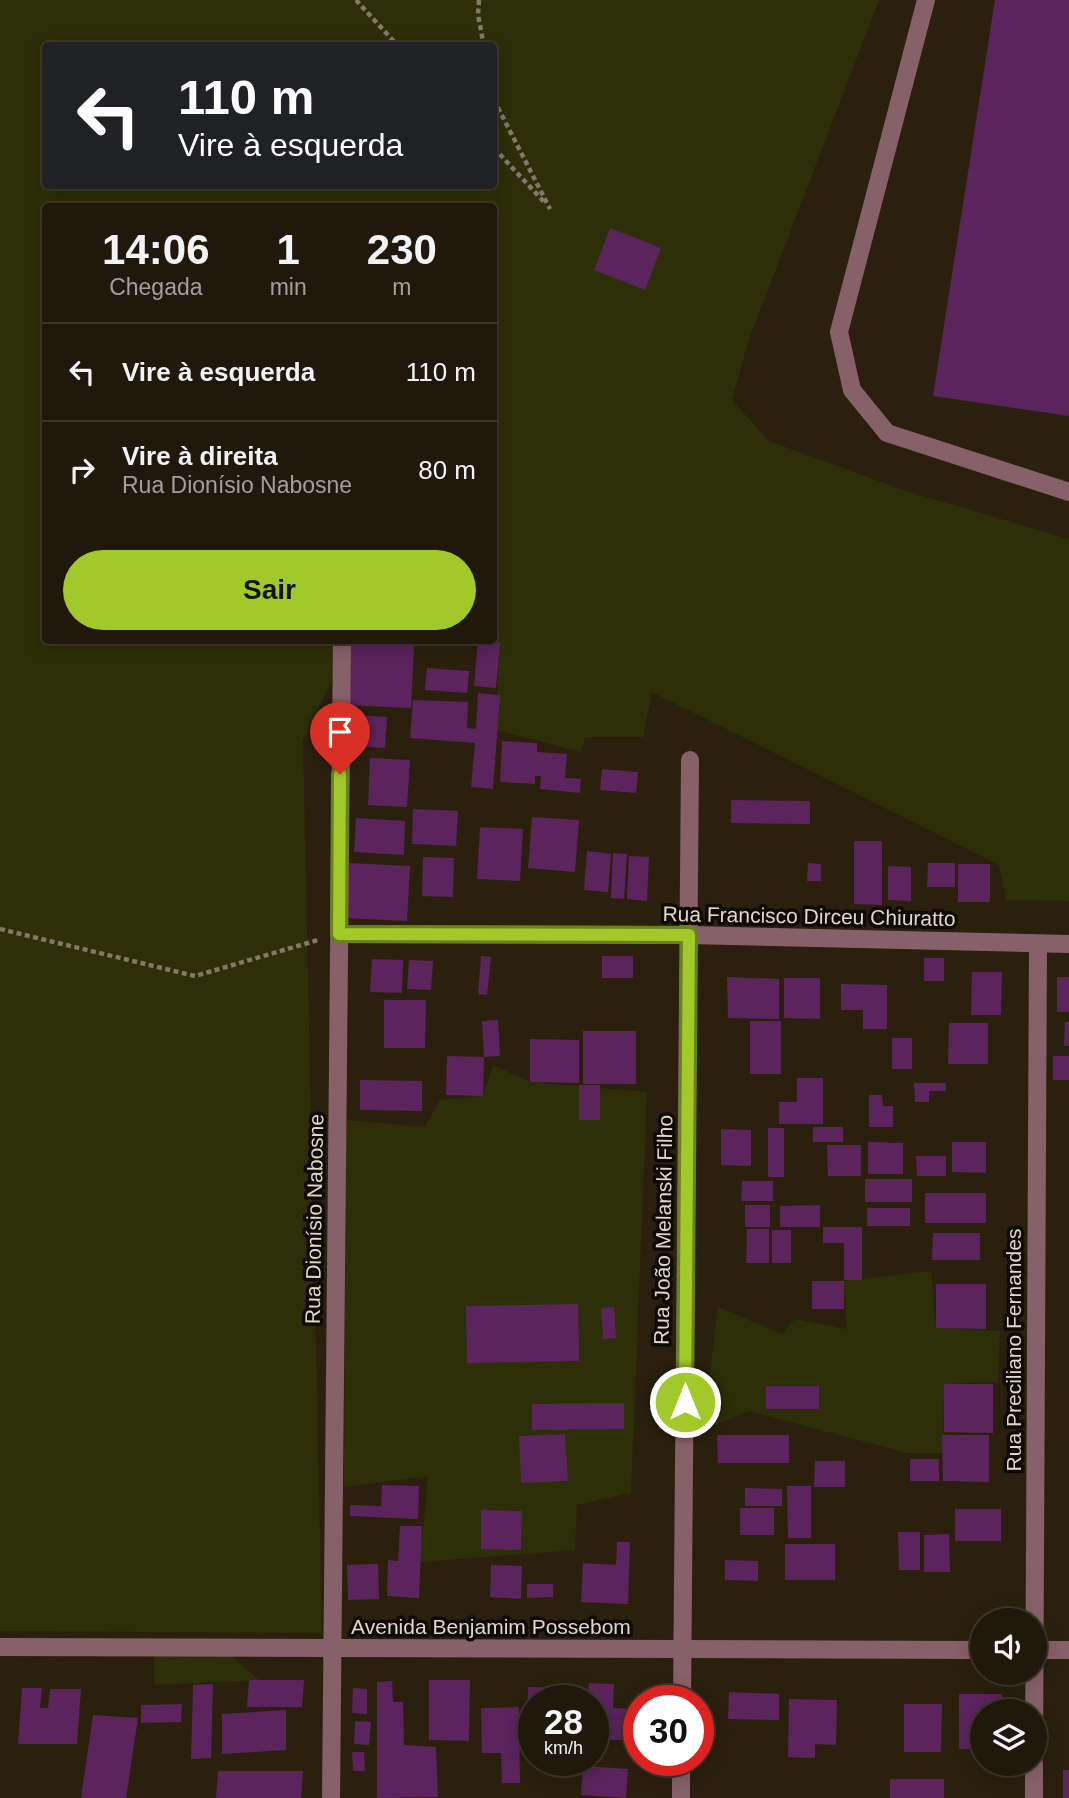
<!DOCTYPE html>
<html lang="pt">
<head>
<meta charset="utf-8">
<style>
  body { margin:0; font-family:Helvetica,sans-serif; background:#282113; color:#f1f3f6; height:100vh; display:flex; flex-direction:column; font-size:26px; white-space:nowrap }
  * { box-sizing:border-box; margin:0 }
  p { font-size:23px; color:#a2a09c }
  .icon { flex:none; width:38px; height:38px; fill:none; stroke:currentColor; stroke-width:2; stroke-linecap:round; stroke-linejoin:round }
  .map { position:relative; flex:1; overflow:hidden }
  .side { position:absolute; left:42px; top:203px; width:455px; height:441px; display:flex; flex-direction:column; background:#20180a; border-radius:7px; box-shadow:0 4px 18px #0003,0 0 0 2px #3d372b }
  .side>* { flex:none }
  .hud { position:absolute; left:42px; top:42px; width:455px; height:147px; border-radius:7px; box-shadow:0 4px 18px #0003,0 0 0 2px #3d372b; background:#202124; color:#fff; overflow:hidden }
  .controls { position:absolute; left:970px; top:1608px; display:grid; gap:14px }
  .controls a { display:grid; place-items:center; width:77px; height:77px; border-radius:50%; background:#20180a; box-shadow:0 4px 18px #0003,0 0 0 2px #3d372b; font-size:35px }
  .speed { position:absolute; left:518px; top:1685px; display:flex; gap:14px; font-size:35px; font-weight:700; text-align:center }
  .speed>* { display:grid; place-content:center; width:91px; height:91px; border-radius:50%; background:#20180a; box-shadow:0 4px 18px #0003,0 0 0 2px #3d372b; line-height:1 }
  .speed small { font-size:18px; font-weight:400 }
  .speed .limit { border:10px solid #d22; background:#fff; color:#111 }
  .pin { position:absolute; display:grid; place-items:center; width:60px; height:60px; color:#fff; margin:-72px -30px; border-radius:50% 50% 50% 0; rotate:-45deg; box-shadow:0 0 7px #0007 }
  .pin .icon { rotate:45deg }
  .me { position:absolute; width:77px; margin:-38px; rotate:0deg; stroke-linejoin:round; filter:drop-shadow(0 0 5px #0008) }
  .turn { display:flex; align-items:center; gap:24px; height:147px; padding:0 21px; font-size:32px }
  .turn .icon { width:91px; height:91px; stroke-width:2.5 }
  .turn b { display:block; font-size:49px; line-height:60px }
  .eta { display:flex; justify-content:space-evenly; align-items:center; height:119px; text-align:center }
  .eta b { font-size:42px; font-weight:700; line-height:49px }
  .action { display:flex; gap:14px; margin-top:auto; padding:14px 21px }
  .action a { flex:1; height:80px; border-radius:42px; background:#a1c92a; color:#111; font-size:28px; font-weight:700; line-height:80px; text-align:center }
  ul { padding:0; list-style:none }
  li { display:flex; align-items:center; gap:21px; height:98px; padding:0 21px; border-top:2px solid #3d372b }
  li div { flex:1 }
  li b { display:block; font-size:26px }
  li em { font-style:normal }
  .map>svg:first-child { display:block }
  .green { fill:#2d2f08; fill-rule:evenodd }
  .building { fill:#5b245c }
  .lines { fill:none; stroke-linecap:round; stroke-linejoin:round }
  .path { stroke:#82796a; stroke-width:4.5; stroke-dasharray:5 3.5; stroke-linecap:butt }
  .minor { stroke:#876169; stroke-width:18 }
  .route-casing { stroke:#69831b; stroke-width:18 }
  .route { stroke:#a1c92a; stroke-width:12 }
  .labels { text-anchor:middle; dominant-baseline:central; stroke-width:7; stroke-linejoin:round; paint-order:stroke }
  .street-label { font-size:21px; fill:#dfd8cd; stroke:#0f0a04 }
</style>
</head>
<body>
<div class="map">
<svg width="1069" height="1798" viewBox="0 0 1069 1798">
  <rect width="100%" height="100%" fill="#2b200e"/>
  <g class="green">
    <path d="M0 0H879L748 342 732 400 769 441 906 491 1069 539V901L1006 900 999 865 652 692 643 737H585L581 752 497 730 499 626 494 623V206H46V640L351 641 303 741 322 1633 0 1631ZM46 46H494V186H46Z"/>
    <polygon points="493,1065 530,1082 647,1092 631,1493 577,1505 575,1550 420,1562 428,1476 344,1487 346,1120 425,1127 440,1100 483,1096"/>
    <polygon points="931,1271 936,1328 1000,1331 998,1382 944,1384 943,1453 907,1453 749,1411 703,1430 718,1307 782,1334 795,1319 847,1329 844,1281"/>
    <polygon points="154,1653 228,1653 259,1680 154,1685"/>
  </g>
  <g class="building">
    <polygon points="995,0 1069,0 1069,416 933,396"/>
    <polygon points="610,228 661,248 645,290 594,270"/>
    <polygon points="478,640 500,642 496,688 474,686"/>
    <polygon points="348,643 414,646 411,708 345,705"/>
    <polygon points="427,668 469,671 467,693 425,690"/>
    <polygon points="478,693 500,695 493,789 471,787 475,743 410,738 413,700 468,702 467,728 476,729"/>
    <polygon points="353,715 387,717 385,748 351,746"/>
    <polygon points="502,741 537,743 537,752 567,754 565,778 581,779 580,793 540,789 541,776 535,776 535,784 500,782"/>
    <polygon points="370,758 410,760 407,807 368,805"/>
    <polygon points="602,769 638,772 636,793 600,790"/>
    <polygon points="731,800 810,801 810,824 731,823"/>
    <polygon points="413,809 458,811 456,846 412,844"/>
    <polygon points="532,817 579,820 575,872 528,868"/>
    <polygon points="356,818 405,821 404,855 354,852"/>
    <polygon points="480,827 523,829 520,881 477,879"/>
    <polygon points="854,841 882,841 882,905 854,904"/>
    <polygon points="587,851 611,854 608,892 584,890"/>
    <polygon points="613,853 627,854 624,899 611,898"/>
    <polygon points="629,856 649,857 647,901 627,899"/>
    <polygon points="423,857 454,858 453,897 422,896"/>
    <polygon points="348,863 410,866 407,921 346,918"/>
    <polygon points="808,863 821,864 821,881 807,881"/>
    <polygon points="928,863 955,863 955,887 927,887"/>
    <rect x="958" y="864" width="32" height="38"/>
    <polygon points="888,866 911,867 911,901 888,900"/>
    <polygon points="481,956 491,957 487,995 478,994"/>
    <rect x="602" y="956" width="31" height="22"/>
    <rect x="924" y="958" width="20" height="23"/>
    <polygon points="372,959 403,960 402,993 370,992"/>
    <polygon points="409,960 433,961 431,990 407,989"/>
    <polygon points="972,972 1002,972 1001,1015 971,1015"/>
    <polygon points="727,977 779,979 779,1019 728,1018"/>
    <rect x="1057" y="977" width="12" height="35"/>
    <polygon points="784,978 820,978 820,1019 784,1018"/>
    <polygon points="841,984 887,985 887,1029 863,1029 863,1010 841,1010"/>
    <polygon points="384,1000 426,1000 425,1048 384,1048"/>
    <polygon points="498,1020 500,1056 484,1057 482,1021"/>
    <rect x="750" y="1021" width="31" height="53"/>
    <polygon points="1065,1022 1069,1022 1069,1046 1064,1046"/>
    <polygon points="949,1023 988,1023 988,1064 948,1064"/>
    <rect x="583" y="1031" width="53" height="53"/>
    <rect x="892" y="1038" width="20" height="31"/>
    <polygon points="530,1039 579,1040 579,1083 530,1082"/>
    <polygon points="447,1056 484,1057 483,1096 446,1095"/>
    <rect x="1053" y="1056" width="16" height="24"/>
    <polygon points="797,1078 823,1078 823,1124 779,1124 779,1102 797,1102"/>
    <polygon points="360,1080 422,1081 422,1111 360,1110"/>
    <polygon points="914,1083 946,1083 946,1091 929,1091 929,1102 915,1102"/>
    <rect x="579" y="1085" width="21" height="35"/>
    <polygon points="869,1095 882,1095 883,1106 893,1106 893,1127 869,1127"/>
    <rect x="813" y="1127" width="30" height="15"/>
    <rect x="768" y="1128" width="16" height="49"/>
    <polygon points="721,1129 751,1130 751,1166 721,1165"/>
    <polygon points="868,1142 903,1143 903,1174 868,1174"/>
    <polygon points="952,1142 986,1142 986,1173 952,1172"/>
    <polygon points="827,1145 861,1145 861,1176 828,1176"/>
    <polygon points="916,1156 946,1156 946,1176 917,1176"/>
    <rect x="865" y="1179" width="47" height="23"/>
    <polygon points="742,1181 773,1181 773,1201 741,1201"/>
    <rect x="925" y="1193" width="61" height="30"/>
    <rect x="745" y="1205" width="25" height="22"/>
    <polygon points="820,1205 820,1227 780,1227 780,1206"/>
    <rect x="867" y="1208" width="43" height="18"/>
    <polygon points="823,1227 862,1227 862,1280 844,1280 844,1243 823,1243"/>
    <polygon points="747,1229 769,1229 769,1263 746,1263"/>
    <rect x="772" y="1230" width="19" height="33"/>
    <polygon points="933,1233 980,1233 980,1260 932,1260"/>
    <rect x="812" y="1281" width="32" height="28"/>
    <polygon points="936,1284 986,1284 986,1329 936,1328"/>
    <polygon points="578,1304 579,1361 467,1363 466,1306"/>
    <polygon points="614,1307 616,1338 603,1339 601,1308"/>
    <polygon points="944,1384 993,1384 993,1433 944,1432"/>
    <rect x="766" y="1386" width="53" height="23"/>
    <polygon points="601,1403 624,1403 624,1429 532,1430 532,1404"/>
    <polygon points="565,1434 568,1481 521,1483 519,1436"/>
    <polygon points="717,1435 789,1435 789,1463 718,1463"/>
    <polygon points="942,1435 989,1435 989,1482 943,1481"/>
    <rect x="910" y="1459" width="29" height="22"/>
    <polygon points="815,1461 845,1461 845,1487 814,1487"/>
    <polygon points="382,1485 419,1486 418,1519 350,1516 350,1505 381,1506"/>
    <polygon points="787,1486 811,1486 811,1538 788,1538"/>
    <polygon points="745,1488 782,1489 782,1506 745,1506"/>
    <rect x="740" y="1508" width="34" height="27"/>
    <rect x="955" y="1509" width="46" height="32"/>
    <polygon points="481,1510 522,1511 521,1550 481,1549"/>
    <polygon points="400,1526 422,1526 419,1598 387,1596 388,1560 398,1561"/>
    <polygon points="898,1532 920,1532 920,1570 899,1570"/>
    <polygon points="949,1534 950,1572 924,1572 924,1535"/>
    <polygon points="617,1542 630,1542 628,1604 581,1602 583,1563 616,1565"/>
    <rect x="785" y="1544" width="50" height="36"/>
    <polygon points="725,1560 758,1561 758,1581 725,1580"/>
    <polygon points="378,1564 379,1599 348,1600 347,1565"/>
    <polygon points="491,1565 522,1566 521,1599 490,1597"/>
    <polygon points="527,1584 553,1584 553,1597 527,1598"/>
    <polygon points="249,1680 304,1680 302,1707 247,1707"/>
    <polygon points="429,1680 470,1680 469,1741 429,1740"/>
    <polygon points="392,1681 393,1702 403,1702 404,1745 436,1747 438,1797 377,1798 377,1682"/>
    <polygon points="589,1683 614,1684 613,1708 637,1709 636,1741 593,1739 593,1701 588,1701"/>
    <polygon points="213,1684 211,1758 191,1759 193,1685"/>
    <polygon points="528,1687 566,1688 566,1701 534,1701 534,1737 527,1737"/>
    <polygon points="22,1688 42,1688 40,1708 48,1708 50,1689 81,1689 77,1744 18,1744"/>
    <polygon points="353,1688 367,1689 367,1714 352,1713"/>
    <polygon points="729,1692 779,1694 779,1720 728,1719"/>
    <polygon points="959,1694 1002,1694 1002,1712 982,1712 982,1749 959,1749"/>
    <polygon points="789,1699 837,1700 836,1745 815,1744 815,1758 788,1757"/>
    <polygon points="182,1704 181,1722 141,1723 141,1705"/>
    <polygon points="904,1704 942,1704 941,1752 904,1752"/>
    <polygon points="519,1707 520,1783 502,1783 501,1753 482,1753 481,1708"/>
    <polygon points="286,1710 286,1750 222,1754 222,1714"/>
    <polygon points="93,1715 138,1718 126,1798 81,1798"/>
    <polygon points="355,1721 371,1722 369,1745 354,1744"/>
    <polygon points="352,1752 364,1752 365,1771 353,1771"/>
    <polygon points="583,1766 628,1769 626,1798 581,1795"/>
    <rect x="1063" y="1770" width="6" height="28"/>
    <polygon points="218,1771 303,1771 301,1798 216,1798"/>
    <rect x="890" y="1779" width="54" height="19"/>
  </g>
  <g class="lines">
    <g class="path">
      <polyline points="356,0 398,46"/>
      <polyline points="479,0 478,15 484,46"/>
      <polyline points="494,100 550,209"/>
      <polyline points="494,148 545,203"/>
      <polyline points="0,929 195,976 318,940"/>
    </g>
    <g class="minor">
      <polyline points="926,0 839,332 852,390 887,433 1069,492"/>
      <polyline points="339,934 689,935 1069,944"/>
      <polyline points="0,1647 982,1650"/>
      <polyline points="1034,1650 1069,1650"/>
      <polyline points="682,1701 690,760"/>
      <polyline points="1034,1756 1038,944"/>
      <polyline points="331,1798 342,640"/>
      <polyline points="681,1798 681,1760"/>
      <polyline points="1034,1798 1034,1764"/>
    </g>
  </g>
  <g class="lines">
    <g class="route-casing">
      <polyline id="route" points="340,774 339,934 689,935 685,1402"/>
    </g>
    <use href="#route" class="route"/>
  </g>
  <g class="labels">
    <g class="street-label">
      <text transform="translate(809 916) rotate(1)">Rua Francisco Dirceu Chiuratto</text>
      <text transform="translate(314 1219) rotate(-89)">Rua Dionísio Nabosne</text>
      <text transform="translate(663 1230) rotate(-89)">Rua João Melanski Filho</text>
      <text transform="translate(1013 1350) rotate(-90)">Rua Preciliano Fernandes</text>
      <text x="491" y="1626">Avenida Benjamim Possebom</text>
    </g>
  </g>
</svg>
<div class="controls">
<a><svg class="icon" aria-label="sound" viewBox="0 0 24 24"><path d="M4 9h4l5-4v14l-5-4H4zM17 9q2 3 0 6"/></svg></a>
<a><svg class="icon" aria-label="layers" viewBox="0 0 24 24"><path d="M12 4l9 5-9 5-9-5zM3 14l9 5 9-5"/></svg></a>
</div>
<div class="speed"><div>28<small>km/h</small></div><div class="limit">30</div></div>
<div class="pin" style="left:340px;top:774px;background:#d93025"><svg class="icon" aria-label="arrive" viewBox="0 0 24 24"><path d="M6 21V4h12l-3 4 3 4H6"/></svg></div>
<svg class="me" style="left:685px;top:1402px" viewBox="-20 -20 40 40"><circle r="17" fill="#a1c92a" stroke="#fff" stroke-width="3"/><path d="M0-11L8 9 0 5-8 9z" fill="#fff"/></svg>
<div class="hud">
<div class="turn"><svg class="icon" aria-label="left" viewBox="0 0 24 24"><path d="M17 20v-9H6M10 6l-5 5 5 5"/></svg><div><b>110 m</b>Vire à esquerda</div></div>
</div>
<section class="side">
<div class="eta">
<div><b>14:06</b><p>Chegada</p></div>
<div><b>1</b><p>min</p></div>
<div><b>230</b><p>m</p></div>
</div>
<ul>
<li><svg class="icon" aria-label="left" viewBox="0 0 24 24"><path d="M17 20v-9H6M10 6l-5 5 5 5"/></svg><div><b>Vire à esquerda</b></div><em>110 m</em></li>
<li><svg class="icon" aria-label="right" viewBox="0 0 24 24"><path d="M7 20v-9h11M14 6l5 5-5 5"/></svg><div><b>Vire à direita</b><p>Rua Dionísio Nabosne</p></div><em>80 m</em></li>
</ul>
<div class="action"><a>Sair</a></div>
</section>
</div>
</body>
</html>
